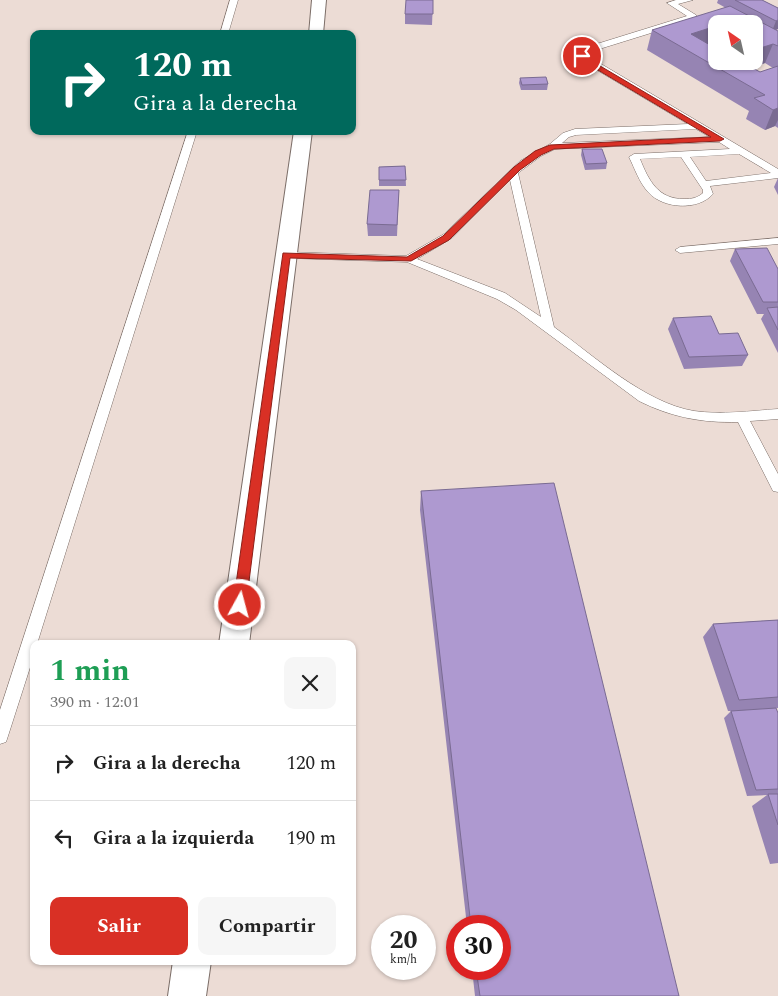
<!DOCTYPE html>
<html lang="es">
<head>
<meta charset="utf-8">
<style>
  body { margin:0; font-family:Spectral,serif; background:#f6f6f6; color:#222; height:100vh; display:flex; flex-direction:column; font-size:19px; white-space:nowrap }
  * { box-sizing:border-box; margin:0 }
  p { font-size:16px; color:#767676 }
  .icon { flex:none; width:28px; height:28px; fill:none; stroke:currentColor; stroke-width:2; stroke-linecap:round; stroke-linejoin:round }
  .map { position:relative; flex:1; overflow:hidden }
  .panel { position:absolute; left:30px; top:640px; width:326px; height:325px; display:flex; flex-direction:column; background:#fff; border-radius:10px; box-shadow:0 1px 4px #0004 }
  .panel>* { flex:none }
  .banner { position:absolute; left:30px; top:30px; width:326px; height:105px; border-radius:10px; box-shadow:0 1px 4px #0004; background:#00695c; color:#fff; overflow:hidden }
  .needle { width:32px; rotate:326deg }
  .fabs { position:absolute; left:708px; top:15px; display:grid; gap:10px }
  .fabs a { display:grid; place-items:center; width:55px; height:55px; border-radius:10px; background:#fff; box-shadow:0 1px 4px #0004; font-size:25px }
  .speed { position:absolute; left:371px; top:915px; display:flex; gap:10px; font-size:25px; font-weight:700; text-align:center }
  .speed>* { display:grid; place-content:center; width:65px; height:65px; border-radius:50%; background:#fff; box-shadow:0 1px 4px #0004; line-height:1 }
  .speed small { font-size:12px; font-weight:400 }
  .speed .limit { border:8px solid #d22; background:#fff; color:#111 }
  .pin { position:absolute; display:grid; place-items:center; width:42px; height:42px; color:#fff; margin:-21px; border:2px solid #fff; border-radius:50%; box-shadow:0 1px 5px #0007 }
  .me { position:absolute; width:55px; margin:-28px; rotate:7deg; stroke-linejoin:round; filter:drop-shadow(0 0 4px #0008) }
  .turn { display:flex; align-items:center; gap:18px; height:105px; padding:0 20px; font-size:22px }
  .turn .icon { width:65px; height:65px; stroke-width:2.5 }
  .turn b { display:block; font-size:35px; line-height:42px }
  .round { display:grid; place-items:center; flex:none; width:52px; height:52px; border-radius:10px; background:#f6f6f6 }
  .summary { display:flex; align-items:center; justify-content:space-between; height:85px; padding:0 20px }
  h1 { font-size:30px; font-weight:700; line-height:38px; color:#1e9e55 }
  .primary-button { display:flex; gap:10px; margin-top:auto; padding:10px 20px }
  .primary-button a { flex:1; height:58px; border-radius:10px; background:#d93025; color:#fff; font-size:20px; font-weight:700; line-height:58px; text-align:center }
  .primary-button a+a { background:#f6f6f6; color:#222 }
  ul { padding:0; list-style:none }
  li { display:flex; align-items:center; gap:15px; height:75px; padding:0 20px; border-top:1px solid #e0e0e0 }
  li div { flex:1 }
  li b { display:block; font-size:19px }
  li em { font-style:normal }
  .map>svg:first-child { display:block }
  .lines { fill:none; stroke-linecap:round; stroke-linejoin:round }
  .service-casing { stroke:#7b6d67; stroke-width:1 }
  .minor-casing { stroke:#7b6d67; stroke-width:2 }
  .service { fill:#fff; fill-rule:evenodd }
  .minor { fill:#fff; fill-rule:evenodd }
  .wall { fill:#9684b3; fill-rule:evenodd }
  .shaded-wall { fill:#7a6b92 }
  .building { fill:#ae99d0; stroke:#7a6b92 }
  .route { fill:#d93025; stroke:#8d1f18 }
</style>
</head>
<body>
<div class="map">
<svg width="778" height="996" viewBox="0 0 778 996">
  <rect width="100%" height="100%" fill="#ecdcd5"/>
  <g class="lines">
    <g class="service-casing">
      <g id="service">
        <polygon points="230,0 238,0 228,34 220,34"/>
        <path d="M676 0H693L678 4 696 15V19L593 51 586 55 778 169V178L710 186 713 194C698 211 663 209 648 192 639 182 635 169 629 157L634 154 730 149 719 142 555 149 541 156 518 173 554 327C594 356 645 403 694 411 722 415 750 411 778 409V419L750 421 778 474V492L773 491 738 422C702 423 671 417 639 401L516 310 497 299 407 262 286 258 281 255 286 252 406 256 444 234 520 161 550 144 563 133 575 129 688 124 585 63 578 56 581 50 587 47 687 16 667 3ZM696 129 710 137 562 143 569 137 576 135ZM739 154 771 173 706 181 690 157ZM681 157 703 190V193C697 198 692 199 684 199 658 199 649 181 640 159ZM510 180 541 317 505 293 417 259 452 238Z"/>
        <polygon points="188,131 197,131 37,644 34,644 34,655 8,736 6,742 0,744 0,710"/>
        <polygon points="778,238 778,244 680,253 675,250 680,247"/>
      </g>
    </g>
    <g class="minor-casing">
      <g id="minor">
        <polygon points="312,0 326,0 323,34 309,34"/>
        <polygon points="294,131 312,131 249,644 219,644"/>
        <polygon points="173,961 211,961 206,996 168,996"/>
      </g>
    </g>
    <use href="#service" class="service"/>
    <use href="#minor" class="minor"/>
  </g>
  <g class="wall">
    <polygon points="433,0 432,25 405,24 405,14"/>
    <path d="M718 0H762L778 8V29L776 30 778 31V128L775 126 765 130 746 119 749 111 647 50 652 30 726 8 717 3ZM716 24H754V61H716ZM765 63 773 68 760 72 752 68Z"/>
    <polygon points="520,78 548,84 547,90 521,90 519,83"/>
    <polygon points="582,149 607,163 606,169 585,170 581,155"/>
    <polygon points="405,166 406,186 379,186 379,167"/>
    <polygon points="778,178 778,195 774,187"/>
    <polygon points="399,190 397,236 368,236 367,224"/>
    <polygon points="735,249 778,269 778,353 761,319 764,314 757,314 730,261"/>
    <polygon points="673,318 719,334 748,355 742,366 684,369 668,329"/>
    <polygon points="421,491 679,996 475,996 472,969 500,969 500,926 467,926 420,510"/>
    <polygon points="778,620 778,708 776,708 778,713 778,863 770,864 752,806 767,795 747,796 724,718 731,711 728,711 703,637 713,624"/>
  </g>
  <g class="shaded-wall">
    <polygon points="778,20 778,29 772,31 776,21"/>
    <polygon points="716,26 716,44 686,50 691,34"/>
    <polygon points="773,44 765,63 731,75 731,61 754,61 754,50"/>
    <polygon points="778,108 778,120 775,126 765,130 773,110"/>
  </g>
  <g class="building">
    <polygon points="406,0 433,0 433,14 405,14"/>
    <polygon points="735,0 762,0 778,8 778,20 776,21"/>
    <polygon points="730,6 778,31 778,46 773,44 754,50 754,24 735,24 730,21 723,24 716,24 716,26 691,34 710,45 716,43 716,61 740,61 760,72 778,66 778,108 773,110 754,98 765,95 652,30"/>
    <polygon points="546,77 548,84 522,85 520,78"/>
    <polygon points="582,149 602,149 607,163 586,164"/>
    <polygon points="405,166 406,180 379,180 379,167"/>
    <polygon points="370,190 399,190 397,225 367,224"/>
    <polygon points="767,248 778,269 778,302 763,302 735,249"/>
    <polygon points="778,307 778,330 767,308"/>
    <polygon points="711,316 719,334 738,333 748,355 689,357 673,318"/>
    <polygon points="554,483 679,996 480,996 476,969 500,969 500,926 471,926 421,491"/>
    <polygon points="778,620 778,697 739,700 713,624"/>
    <polygon points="776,708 778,713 778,789 756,790 731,711"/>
    <polygon points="768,794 778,794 778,825"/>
  </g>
  <polygon class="route" points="579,54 584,54 590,60 724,139 720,141 554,149 541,155 520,170 449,240 411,261 290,258 246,605 244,609 240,610 235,609 233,605 283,253 407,257 443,236 514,167 535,151 550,145 711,137 586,63 579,57"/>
</svg>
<div class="fabs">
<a><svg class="needle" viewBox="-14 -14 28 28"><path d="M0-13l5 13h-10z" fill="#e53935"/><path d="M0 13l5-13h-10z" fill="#767676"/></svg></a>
</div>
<div class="speed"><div>20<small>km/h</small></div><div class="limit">30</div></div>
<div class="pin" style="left:582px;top:56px;background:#d93025"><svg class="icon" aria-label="arrive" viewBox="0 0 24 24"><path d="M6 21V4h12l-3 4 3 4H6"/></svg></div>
<svg class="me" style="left:240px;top:605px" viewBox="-20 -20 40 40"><circle r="17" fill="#d93025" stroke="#fff" stroke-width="3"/><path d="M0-11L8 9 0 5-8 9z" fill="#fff"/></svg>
<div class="banner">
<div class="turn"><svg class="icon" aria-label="right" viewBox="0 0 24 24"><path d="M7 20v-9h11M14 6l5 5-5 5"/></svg><div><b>120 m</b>Gira a la derecha</div></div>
</div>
<section class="panel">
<div class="summary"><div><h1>1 min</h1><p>390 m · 12:01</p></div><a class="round"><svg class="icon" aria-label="close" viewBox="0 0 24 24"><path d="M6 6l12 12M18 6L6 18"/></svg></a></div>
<ul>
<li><svg class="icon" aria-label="right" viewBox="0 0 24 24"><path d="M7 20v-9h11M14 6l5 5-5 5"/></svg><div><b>Gira a la derecha</b></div><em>120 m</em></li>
<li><svg class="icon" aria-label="left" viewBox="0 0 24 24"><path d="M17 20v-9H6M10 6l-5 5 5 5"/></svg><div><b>Gira a la izquierda</b></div><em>190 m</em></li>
</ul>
<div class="primary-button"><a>Salir</a><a>Compartir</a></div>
</section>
</div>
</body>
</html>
